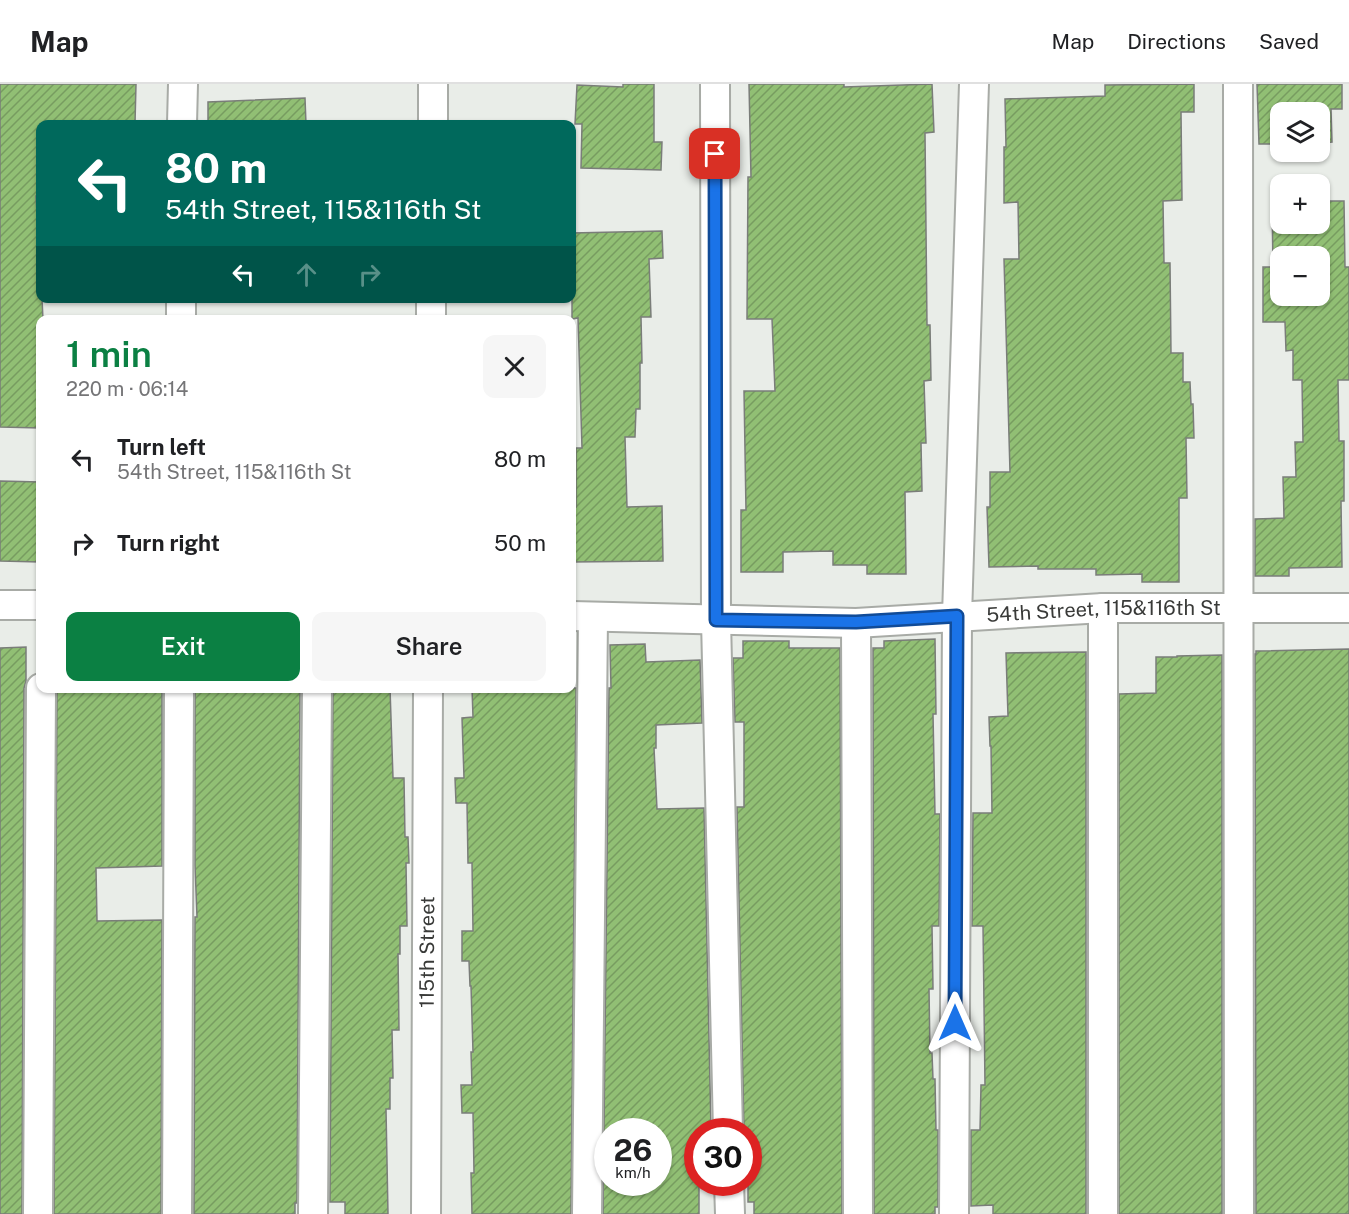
<!DOCTYPE html>
<html lang="en">
<head>
<meta charset="utf-8">
<style>
  body { margin:0; font-family:"Public Sans",sans-serif; background:#f6f6f6; color:#202124; height:100vh; display:flex; flex-direction:column; font-size:22px; white-space:nowrap }
  * { box-sizing:border-box; margin:0 }
  p { font-size:20px; color:#757577 }
  .icon { flex:none; width:33px; height:33px; fill:none; stroke:currentColor; stroke-width:2; stroke-linecap:round; stroke-linejoin:round }
  .map { position:relative; flex:1; overflow:hidden }
  .sheet { position:absolute; left:36px; top:231px; width:540px; height:378px; display:flex; flex-direction:column; background:#fff; border-radius:12px; box-shadow:0 2px 4px #0004 }
  .sheet>* { flex:none }
  .top-card { position:absolute; left:36px; top:36px; width:540px; height:183px; border-radius:12px; box-shadow:0 2px 4px #0004; background:#00695c; color:#fff; overflow:hidden }
  .tools { position:absolute; left:1270px; top:18px; display:grid; gap:12px }
  .tools a { display:grid; place-items:center; width:60px; height:60px; border-radius:12px; background:#fff; box-shadow:0 2px 4px #0004; font-size:30px }
  .speed { position:absolute; left:594px; top:1034px; display:flex; gap:12px; font-size:30px; font-weight:700; text-align:center }
  .speed>* { display:grid; place-content:center; width:78px; height:78px; border-radius:50%; background:#fff; box-shadow:0 2px 4px #0004; line-height:1 }
  .speed small { font-size:15px; font-weight:400 }
  .speed .limit { border:9px solid #d22; background:#fff; color:#111 }
  .pin { position:absolute; display:grid; place-items:center; width:51px; height:51px; color:#fff; margin:-26px; border-radius:12px; box-shadow:0 3px 9px #0006 }
  .me { position:absolute; width:66px; margin:-33px; rotate:0deg; stroke-linejoin:round; filter:drop-shadow(0 0 4px #0008) }
  .turn { display:flex; align-items:center; gap:21px; height:126px; padding:0 30px; font-size:27px }
  .turn .icon { width:78px; height:78px; stroke-width:2.5 }
  .turn b { display:block; font-size:42px; line-height:51px }
  .lanes { display:flex; align-items:center; height:57px; padding:0 30px; background:#0003; justify-content:center; gap:30px; direction:ltr }
  .lanes .off { opacity:.35 }
  .round { display:grid; place-items:center; flex:none; width:63px; height:63px; border-radius:12px; background:#f6f6f6 }
  .head { display:flex; align-items:center; justify-content:space-between; height:102px; padding:0 30px }
  h1 { font-size:36px; font-weight:600; line-height:45px; color:#0b8043 }
  .button { display:flex; gap:12px; margin-top:auto; padding:12px 30px }
  .button a { flex:1; height:69px; border-radius:12px; background:#0b8043; color:#fff; font-size:24px; font-weight:600; line-height:69px; text-align:center }
  .button a+a { background:#f6f6f6; color:#202124 }
  ul { padding:0; list-style:none }
  li { display:flex; align-items:center; gap:18px; height:84px; padding:0 30px }
  li div { flex:1 }
  li b { display:block; font-size:22px }
  li em { font-style:normal }
  header { display:flex; align-items:center; gap:36px; box-sizing:border-box; height:84px; padding:0 30px; background:#fff; border-bottom:2px solid #e0e0e0 }
  header strong { font-size:28px }
  nav { display:flex; gap:33px; margin-inline-start:auto; font-size:21px }
  .map>svg:first-child { display:block }
  .building { fill:url(#building-hatch); stroke:#7a7d79; stroke-width:1.5; fill-rule:evenodd }
  .lines { fill:none; stroke-linecap:round; stroke-linejoin:round }
  .minor-casing { stroke:#a8aba6; stroke-width:32 }
  .minor { stroke:#fff; stroke-width:28 }
  .route-casing { stroke:#114b97; stroke-width:15 }
  .route { stroke:#1a73e8; stroke-width:10 }
  .labels { text-anchor:middle; dominant-baseline:central; stroke-width:4.5; stroke-linejoin:round; paint-order:stroke }
  .street-label { font-size:20px; fill:#393a38; stroke:#f7faf5 }
</style>
</head>
<body>
<header>
<strong>Map</strong>
<nav><a>Map</a><a>Directions</a><a>Saved</a></nav>
</header>
<div class="map">
<svg width="1349" height="1130" viewBox="0 0 1349 1130">
  <defs>
    <pattern id="building-hatch" width="6" height="6" patternUnits="userSpaceOnUse" patternTransform="scale(1.5)"><rect width="6" height="6" fill="#91bf74"/><path d="M-1 1l2-2M0 6l6-6M5 7l2-2" fill="none" stroke="#779c60"/></pattern>
  </defs>
  <rect width="100%" height="100%" fill="#e9ede8"/>
  <g class="building">
    <polygon points="0,0 136,0 135,40 40,40 40,112 36,112 40,189 40,214 42,214 43,236 40,236 40,344 0,343"/>
    <polygon points="623,0 654,0 654,58 662,58 661,86 581,84 582,40 575,40 577,1 623,3"/>
    <polygon points="749,0 844,0 844,3 932,0 934,48 925,49 927,241 930,241 931,296 924,297 926,359 921,359 922,407 905,408 906,490 867,490 867,481 833,481 833,467 783,468 783,488 741,488 741,426 746,426 744,307 775,307 772,235 747,235 748,93 751,93"/>
    <polygon points="1194,0 1194,28 1181,28 1182,116 1163,117 1164,179 1170,179 1171,269 1183,269 1183,298 1190,298 1191,320 1193,320 1194,354 1186,354 1187,414 1179,414 1179,498 1142,498 1142,490 1096,491 1096,485 1038,485 1038,482 989,483 987,423 990,423 990,388 1010,388 1004,175 1019,175 1018,118 1004,119 1004,63 1006,63 1005,15 1105,12 1105,1"/>
    <polygon points="1257,0 1342,0 1342,25 1331,25 1332,58 1320,59 1320,28 1281,28 1281,60 1259,60"/>
    <polygon points="305,14 306,40 208,40 208,18"/>
    <path d="M1320 117H1344L1345 183H1349V296H1338L1339 357H1344V417H1341L1342 483 1289 484V492H1255V435L1284 434 1283 393H1296L1295 358H1303L1302 296H1293V266L1286 267 1285 238H1263V183H1273L1272 118H1281V140H1320ZM1281 172H1320V212H1281Z"/>
    <polygon points="662,147 663,174 649,175 651,233 641,233 642,279 640,279 640,325 636,325 635,353 625,353 627,423 662,422 663,477 572,478 572,423 576,423 576,364 582,364 578,234 572,235 572,149"/>
    <polygon points="0,397 40,398 40,478 0,477"/>
    <polygon points="935,555 936,630 933,630 935,730 940,730 939,842 932,842 933,905 929,905 930,969 932,969 933,995 935,995 936,1046 938,1046 938,1123 935,1123 935,1130 874,1130 873,564 884,564 884,557"/>
    <polygon points="743,557 789,557 789,564 840,564 842,1130 754,1130 754,1118 748,1118 748,1047 744,1047 737,723 744,723 744,638 735,638 733,574 743,574"/>
    <path d="M645 560 646 578 700 576 702 639 656 641V664H654L657 725 704 724 711 1047H698V1098H699V1130H603L609 604H611L610 561ZM608 1047H658V1098H608Z"/>
    <polygon points="26,563 26,597 24,604 22,1130 0,1130 0,564"/>
    <polygon points="1349,565 1349,1130 1256,1130 1255,570 1256,570 1256,567"/>
    <polygon points="1086,568 1086,1130 993,1130 993,1121 971,1122 971,1046 980,1046 981,1001 985,1001 983,842 972,842 973,729 992,729 991,662 990,662 989,633 1008,632 1006,569"/>
    <polygon points="1222,571 1222,1130 1119,1130 1119,610 1156,609 1156,573 1177,573 1177,572"/>
    <polygon points="57,604 162,604 162,782 96,784 97,837 162,836 161,1130 54,1130"/>
    <polygon points="195,604 300,604 297,1119 295,1119 295,1130 194,1130 195,833 197,833 195,781"/>
    <polygon points="333,604 390,604 393,694 404,694 405,753 408,753 409,779 406,779 407,842 400,842 400,870 398,870 399,946 392,946 393,994 390,994 390,1025 386,1025 388,1130 345,1130 345,1118 330,1118"/>
    <polygon points="472,604 576,604 571,1130 472,1130 471,1089 474,1089 473,1029 462,1029 461,1001 472,1001 471,968 473,968 471,902 470,902 469,877 462,877 462,847 473,847 472,779 468,779 467,719 456,719 455,694 464,694 462,634 473,633"/>
  </g>
  <g class="lines">
    <g class="minor-casing">
      <g id="minor">
        <polyline points="715,0 716,536 728,1047"/>
        <polyline points="1238,0 1239,1130"/>
        <polyline points="182,40 183,0"/>
        <polyline points="433,40 433,0"/>
        <polyline points="181,236 181,214"/>
        <polyline points="431,236 431,214"/>
        <polyline points="0,521 40,521"/>
        <polyline points="1103,524 1103,1130"/>
        <path id="s1" d="M572 532 856 539 1103 524H1349"/>
        <polyline points="856,539 858,1130"/>
        <polyline points="729,1098 730,1130"/>
        <polyline points="38,1130 41,604"/>
        <polyline points="177,1130 179,604"/>
        <polyline points="313,1130 317,604"/>
        <path id="s2" d="M426 1130 428 604"/>
        <polyline points="587,1130 593,533"/>
        <polyline points="954,1130 957,532 974,0"/>
      </g>
    </g>
    <use href="#minor" class="minor"/>
  </g>
  <g class="lines">
    <g class="route-casing">
      <polyline id="route" points="715,70 716,536 856,538 957,532 955,939"/>
    </g>
    <use href="#route" class="route"/>
  </g>
  <g class="labels">
    <g class="street-label">
      <text stroke="none"><textPath href="#s1" startOffset="532">54th Street, 115&amp;116th St</textPath></text>
      <text stroke="none"><textPath href="#s2" startOffset="262">115th Street</textPath></text>
    </g>
  </g>
</svg>
<div class="tools">
<a><svg class="icon" aria-label="layers" viewBox="0 0 24 24"><path d="M12 4l9 5-9 5-9-5zM3 14l9 5 9-5"/></svg></a>
<a>+</a>
<a>−</a>
</div>
<div class="speed"><div>26<small>km/h</small></div><div class="limit">30</div></div>
<div class="pin" style="left:715px;top:70px;background:#d93025"><svg class="icon" aria-label="arrive" viewBox="0 0 24 24"><path d="M6 21V4h12l-3 4 3 4H6"/></svg></div>
<svg class="me" style="left:955px;top:939px" viewBox="-20 -20 40 40"><path d="M0-17L14 15 0 8-14 15z" fill="#1a73e8" stroke="#fff" stroke-width="4"/></svg>
<div class="top-card">
<div class="turn"><svg class="icon" aria-label="left" viewBox="0 0 24 24"><path d="M17 20v-9H6M10 6l-5 5 5 5"/></svg><div><b>80 m</b>54th Street, 115&amp;116th St</div></div>
<div class="lanes"><svg class="icon" aria-label="left" viewBox="0 0 24 24"><path d="M17 20v-9H6M10 6l-5 5 5 5"/></svg><svg class="icon off" aria-label="ahead" viewBox="0 0 24 24"><path d="M12 20V5M6 11l6-6 6 6"/></svg><svg class="icon off" aria-label="right" viewBox="0 0 24 24"><path d="M7 20v-9h11M14 6l5 5-5 5"/></svg></div>
</div>
<section class="sheet">
<div class="head"><div><h1>1 min</h1><p>220 m · 06:14</p></div><a class="round"><svg class="icon" aria-label="close" viewBox="0 0 24 24"><path d="M6 6l12 12M18 6L6 18"/></svg></a></div>
<ul>
<li><svg class="icon" aria-label="left" viewBox="0 0 24 24"><path d="M17 20v-9H6M10 6l-5 5 5 5"/></svg><div><b>Turn left</b><p>54th Street, 115&amp;116th St</p></div><em>80 m</em></li>
<li><svg class="icon" aria-label="right" viewBox="0 0 24 24"><path d="M7 20v-9h11M14 6l5 5-5 5"/></svg><div><b>Turn right</b></div><em>50 m</em></li>
</ul>
<div class="button"><a>Exit</a><a>Share</a></div>
</section>
</div>
</body>
</html>
